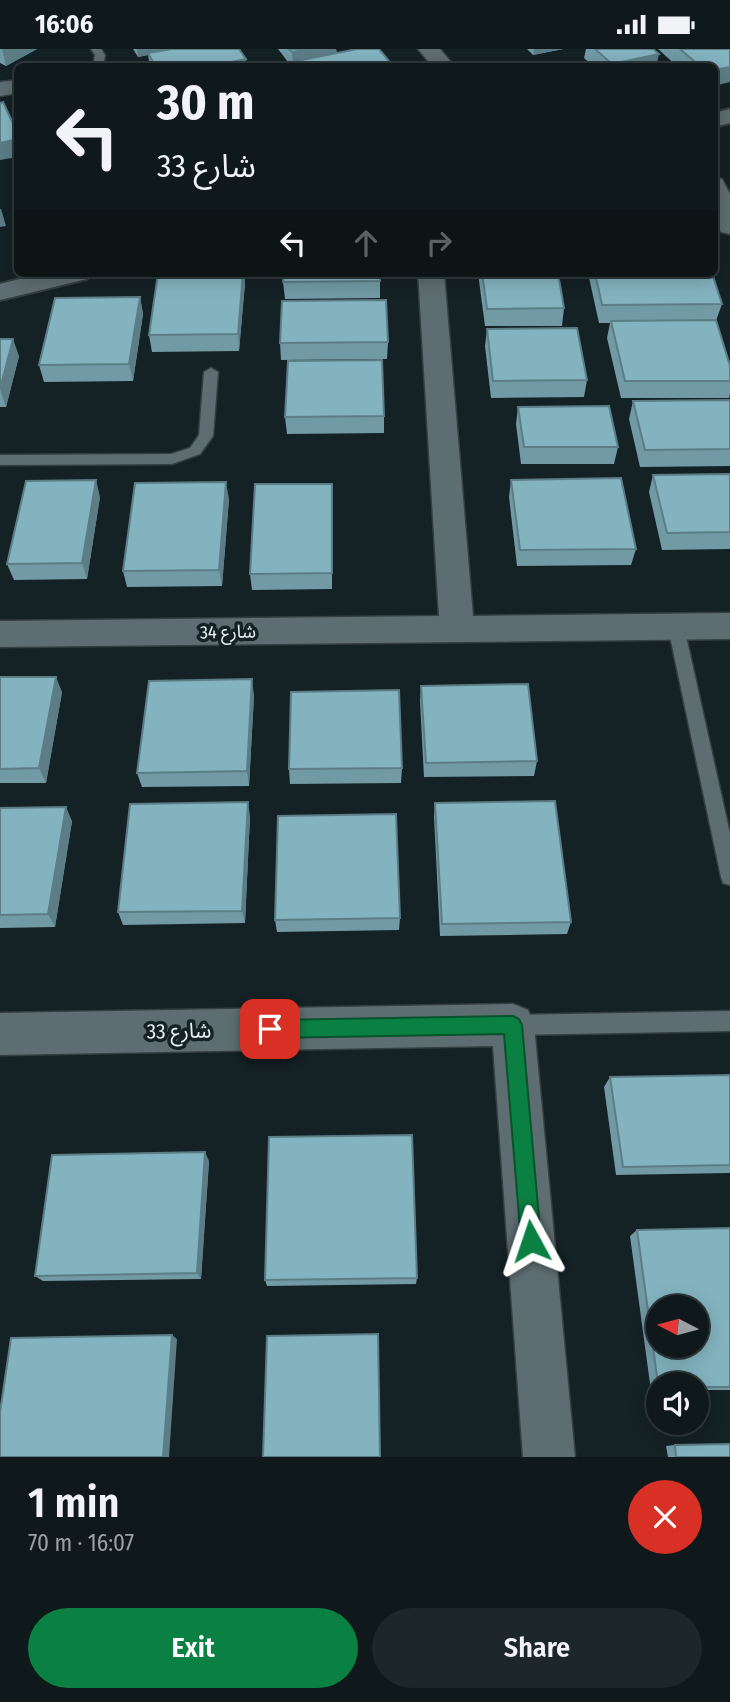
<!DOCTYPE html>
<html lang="en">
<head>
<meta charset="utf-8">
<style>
  body { margin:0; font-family:"Fira Sans Condensed","Noto Sans Arabic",sans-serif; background:#1d2629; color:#f1f3f6; height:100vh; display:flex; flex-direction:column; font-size:26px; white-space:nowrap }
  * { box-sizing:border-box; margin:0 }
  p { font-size:23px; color:#9ba0a3 }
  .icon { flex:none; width:38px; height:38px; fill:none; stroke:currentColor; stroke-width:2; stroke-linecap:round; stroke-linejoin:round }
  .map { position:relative; height:1408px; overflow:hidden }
  .sheet { display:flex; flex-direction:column; background:#0f191c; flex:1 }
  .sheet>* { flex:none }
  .top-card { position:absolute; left:14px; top:14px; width:704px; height:214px; border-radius:10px; box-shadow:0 4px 18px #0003,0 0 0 2px #2f383b; background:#0f191c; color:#f1f3f6; overflow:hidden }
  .needle { width:46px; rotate:276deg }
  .buttons { position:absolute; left:646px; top:1246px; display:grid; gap:14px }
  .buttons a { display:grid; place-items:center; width:63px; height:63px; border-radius:50%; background:#0f191c; box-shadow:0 4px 18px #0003,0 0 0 2px #2f383b; font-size:35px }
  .pin { position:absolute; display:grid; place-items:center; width:60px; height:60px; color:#fff; margin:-30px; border-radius:14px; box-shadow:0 4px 10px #0006 }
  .me { position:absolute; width:77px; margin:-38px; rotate:355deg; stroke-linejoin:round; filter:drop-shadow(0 0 5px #0008) }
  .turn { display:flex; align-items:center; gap:24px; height:147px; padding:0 28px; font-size:32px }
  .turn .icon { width:91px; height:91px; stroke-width:2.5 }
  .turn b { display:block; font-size:49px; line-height:60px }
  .lanes { display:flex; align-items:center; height:66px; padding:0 28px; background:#0003; justify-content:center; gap:35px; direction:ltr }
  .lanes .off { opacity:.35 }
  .round { display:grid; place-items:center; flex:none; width:74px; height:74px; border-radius:37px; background:#1d2629 }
  .headline { display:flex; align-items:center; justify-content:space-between; height:119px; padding:0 28px }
  h1 { font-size:42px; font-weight:600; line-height:52px }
  .action { display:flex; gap:14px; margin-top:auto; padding:14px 28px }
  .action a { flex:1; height:80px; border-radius:42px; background:#0b8043; color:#fff; font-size:28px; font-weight:600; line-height:80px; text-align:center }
  .action a+a { background:#1d2629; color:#f1f3f6 }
  .status { display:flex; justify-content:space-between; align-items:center; height:49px; padding:0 35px; background:#0f191c; direction:ltr }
  .status svg { height:19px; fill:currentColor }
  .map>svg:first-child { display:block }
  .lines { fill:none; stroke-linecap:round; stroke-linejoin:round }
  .service-casing { stroke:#353e40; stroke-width:3 }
  .minor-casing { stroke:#353e40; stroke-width:3 }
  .tertiary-casing { stroke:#353e40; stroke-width:4 }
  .service { fill:#5e6d71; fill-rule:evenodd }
  .minor { fill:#5e6d71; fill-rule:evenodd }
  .tertiary { fill:#5e6d71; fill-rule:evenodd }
  .wall { fill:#719aa4 }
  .shaded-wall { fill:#5c7d86 }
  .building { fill:#83b3bf; stroke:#5c7d86; stroke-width:2; fill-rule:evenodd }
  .route { fill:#0b8043; stroke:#07532c; stroke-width:2 }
  .labels { text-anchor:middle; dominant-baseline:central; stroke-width:7; stroke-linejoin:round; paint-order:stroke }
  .street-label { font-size:18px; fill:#e8f1f3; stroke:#142125 }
  .near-street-label { font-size:21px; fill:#e8f1f3; stroke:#142125 }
</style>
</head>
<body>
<div class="status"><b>16:06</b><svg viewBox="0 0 49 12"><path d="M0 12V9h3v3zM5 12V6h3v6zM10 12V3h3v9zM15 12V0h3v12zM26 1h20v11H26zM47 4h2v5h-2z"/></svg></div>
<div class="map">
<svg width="730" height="1408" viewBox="0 0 730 1408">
  <rect width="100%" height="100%" fill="#142125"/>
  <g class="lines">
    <g class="service-casing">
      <g id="service">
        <polygon points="91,0 101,0 105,6 103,18 93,18 95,6"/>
        <polygon points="211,319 218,323 213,387 200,405 172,415 0,416 0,406 171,405 190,399 199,386 204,323"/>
        <polygon points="676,572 684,578 730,785 730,836 723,834 721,828 668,578"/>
        <polygon points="730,962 730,982 513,986 506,983 503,976 506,969 513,966"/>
      </g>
    </g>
    <g class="minor-casing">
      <g id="minor">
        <polygon points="418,0 440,0 455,18 433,18"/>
        <polygon points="18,31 18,44 0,47 0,33"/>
        <polygon points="714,128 722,130 730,145 730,185 721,183 714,168"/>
        <polygon points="418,224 444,224 473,567 730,564 730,590 0,598 0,572 439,567"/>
        <polygon points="513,955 528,961 534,976 575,1408 523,1408 493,997 0,1006 0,964"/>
      </g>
    </g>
    <g class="tertiary-casing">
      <g id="tertiary">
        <polygon points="730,60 730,74 714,78 714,64"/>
        <polygon points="44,224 91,224 87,230 0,251 0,235"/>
      </g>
    </g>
    <use href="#service" class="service"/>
    <use href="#minor" class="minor"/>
    <use href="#tertiary" class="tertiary"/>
  </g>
  <g class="wall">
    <polygon points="0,0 37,0 6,17 0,14"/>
    <polygon points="133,0 239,0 247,18 150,18 148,6 138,8"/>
    <polygon points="278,0 336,0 337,4 394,18 282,18 282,15 288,13"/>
    <polygon points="527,0 563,0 533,6"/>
    <polygon points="586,0 653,0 656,18 594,18 584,9"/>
    <polygon points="658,0 730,0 714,18 678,18"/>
    <polygon points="158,224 244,224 245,234 239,302 152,303 149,286"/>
    <polygon points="380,224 380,249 285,250 283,233"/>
    <polygon points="478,224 558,224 564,259 562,277 485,277"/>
    <polygon points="588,224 712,224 722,255 716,272 730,317 730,345 729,349 621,349 607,289 610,274 599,274"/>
    <polygon points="140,248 143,265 133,332 44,333 39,316"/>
    <polygon points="487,280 587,331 584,348 491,349 485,297"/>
    <polygon points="0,290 19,307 6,358 0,358"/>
    <polygon points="388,293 387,310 281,311 280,294"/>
    <polygon points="730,351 730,417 640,418 629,370 633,352"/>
    <polygon points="518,358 618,398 614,415 521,415 516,375"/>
    <polygon points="384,367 384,384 287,385 285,368"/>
    <polygon points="730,425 730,500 662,501 649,443 653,426"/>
    <polygon points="511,431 636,500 631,516 517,517 509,448"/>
    <polygon points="332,435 332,540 252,541 250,525"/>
    <polygon points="100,448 87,530 14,531 7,515"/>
    <polygon points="229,450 222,537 127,538 123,522"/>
    <polygon points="0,628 62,643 46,734 0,734"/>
    <polygon points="421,637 537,712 534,727 424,728 420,652"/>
    <polygon points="254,646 249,737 142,738 137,724"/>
    <polygon points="402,719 401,734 290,735 289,720"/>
    <polygon points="435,754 571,873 567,885 440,887 434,768"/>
    <polygon points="0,759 72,772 55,878 0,879"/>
    <polygon points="250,767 245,874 123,876 118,863"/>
    <polygon points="400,869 399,881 277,883 275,871"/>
    <polygon points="730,1026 730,1124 616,1126 604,1038 610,1028"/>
    <polygon points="209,1112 201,1230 43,1232 35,1227"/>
    <polygon points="730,1179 730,1341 696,1341 696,1335 658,1335 658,1342 651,1342 630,1187 637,1181"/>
    <polygon points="417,1229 416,1235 267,1237 265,1231"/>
    <polygon points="675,1396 730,1408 668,1408 666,1397"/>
  </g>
  <g class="shaded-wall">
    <polygon points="2,0 37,0 6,17"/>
    <polygon points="137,0 179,0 138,8"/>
    <polygon points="310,0 336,0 337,11 293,18 292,3"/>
    <polygon points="534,0 563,0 533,6"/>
    <polygon points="659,5 656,18 611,18 612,15"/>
    <polygon points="246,10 247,18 207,18"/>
    <polygon points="730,18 730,33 714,37 714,21"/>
    <polygon points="18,90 18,108 0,111 0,94"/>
    <polygon points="0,160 1,160 6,177 0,178"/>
    <polygon points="243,224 244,224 245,234 239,302 238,285"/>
    <polygon points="140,248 143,265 133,332 129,315"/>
    <polygon points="13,290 19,307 6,358 0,340"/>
    <polygon points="96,431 100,448 87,530 82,514"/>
    <polygon points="226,433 229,450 222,537 219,521"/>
    <polygon points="56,628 62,643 46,734 39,719"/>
    <polygon points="252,630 254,646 249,737 247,722"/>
    <polygon points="248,753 250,767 245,874 242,862"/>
    <polygon points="66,758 72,772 55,878 48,865"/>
    <polygon points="205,1103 209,1112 201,1230 197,1224"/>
    <polygon points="172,1286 177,1290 169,1408 163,1408"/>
  </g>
  <g class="building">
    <polygon points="172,0 239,0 246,10 207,18 156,18 148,4"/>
    <polygon points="289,0 310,0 292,3"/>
    <polygon points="357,0 379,0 394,18 284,18 282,15"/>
    <polygon points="595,0 653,0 659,5 612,15"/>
    <polygon points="680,0 730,0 730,18 714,21 714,18 701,18"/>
    <polygon points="3,53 18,85 18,90 0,94 0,54"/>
    <polygon points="158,224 243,224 238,285 149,286"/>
    <polygon points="284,224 380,224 380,232 283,233"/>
    <polygon points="482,224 558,224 564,259 487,260"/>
    <polygon points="595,224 712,224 722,255 602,256"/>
    <polygon points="140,248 129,315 39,316 55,249"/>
    <polygon points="386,251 388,293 280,294 282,252"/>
    <polygon points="716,271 730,317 730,332 625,332 611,272"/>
    <polygon points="577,279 587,331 493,332 487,280"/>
    <polygon points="0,290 13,290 0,340"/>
    <polygon points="382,311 384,367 285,368 288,312"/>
    <polygon points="730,351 730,400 645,401 633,352"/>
    <polygon points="609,357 618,398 524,398 518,358"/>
    <polygon points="730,425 730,483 667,484 653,426"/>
    <polygon points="621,429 636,500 520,501 511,431"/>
    <polygon points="96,431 82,514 7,515 26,432"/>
    <polygon points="226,433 219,521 123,522 135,434"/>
    <polygon points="255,435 332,435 332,524 250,525"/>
    <polygon points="0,628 56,628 39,719 0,720"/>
    <polygon points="252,630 247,722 137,724 149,632"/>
    <polygon points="528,635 537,712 426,714 421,637"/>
    <polygon points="399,641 402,719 289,720 291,643"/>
    <polygon points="555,752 571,873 442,875 435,754"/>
    <polygon points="248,753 242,862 118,863 130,755"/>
    <polygon points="66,758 48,865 0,866 0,759"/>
    <polygon points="396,765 400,869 275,871 278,767"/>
    <polygon points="730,1026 730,1116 623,1118 610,1028"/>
    <polygon points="412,1086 417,1229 265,1231 269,1088"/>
    <polygon points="205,1103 197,1224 35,1227 52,1106"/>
    <path d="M730 1179V1338H696V1335H658L637 1181ZM658 1258H696V1297H658Z"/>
    <polygon points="378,1285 380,1408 263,1408 267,1287"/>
    <polygon points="172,1286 163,1408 0,1408 0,1363 11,1289"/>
    <polygon points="730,1395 730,1408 676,1408 675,1396"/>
  </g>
  <polygon class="route" points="513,967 519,970 522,976 541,1192 538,1199 531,1202 524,1199 521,1192 504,985 270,989 263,986 261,980 263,974 270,971"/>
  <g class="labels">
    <g class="street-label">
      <text transform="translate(228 583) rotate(-1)">شارع 34</text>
    </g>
    <g class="near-street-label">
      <text transform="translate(179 982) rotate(-1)">شارع 33</text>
    </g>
  </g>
</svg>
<div class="buttons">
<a><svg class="needle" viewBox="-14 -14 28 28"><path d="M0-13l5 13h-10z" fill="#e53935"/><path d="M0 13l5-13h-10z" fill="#9ba0a3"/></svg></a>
<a><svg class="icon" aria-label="sound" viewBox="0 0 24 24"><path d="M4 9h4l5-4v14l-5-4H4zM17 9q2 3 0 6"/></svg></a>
</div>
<div class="pin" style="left:270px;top:980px;background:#d93025"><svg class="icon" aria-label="arrive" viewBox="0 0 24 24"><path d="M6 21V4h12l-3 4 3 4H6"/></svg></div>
<svg class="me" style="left:531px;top:1192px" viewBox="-20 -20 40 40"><path d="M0-17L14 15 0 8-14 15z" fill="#0b8043" stroke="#fff" stroke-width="4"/></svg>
<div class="top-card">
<div class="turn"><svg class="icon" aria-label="left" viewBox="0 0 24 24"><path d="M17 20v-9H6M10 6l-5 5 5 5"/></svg><div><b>30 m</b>شارع 33</div></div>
<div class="lanes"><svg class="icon" aria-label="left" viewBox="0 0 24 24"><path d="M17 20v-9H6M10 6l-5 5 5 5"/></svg><svg class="icon off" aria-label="ahead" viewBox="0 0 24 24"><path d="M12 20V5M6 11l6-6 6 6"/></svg><svg class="icon off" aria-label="right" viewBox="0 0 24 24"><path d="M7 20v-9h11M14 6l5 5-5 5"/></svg></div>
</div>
</div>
<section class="sheet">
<div class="headline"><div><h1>1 min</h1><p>70 m · 16:07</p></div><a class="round" style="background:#d93025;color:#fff"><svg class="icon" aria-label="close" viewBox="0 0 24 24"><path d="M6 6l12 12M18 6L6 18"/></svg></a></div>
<div class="action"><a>Exit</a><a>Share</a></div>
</section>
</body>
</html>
